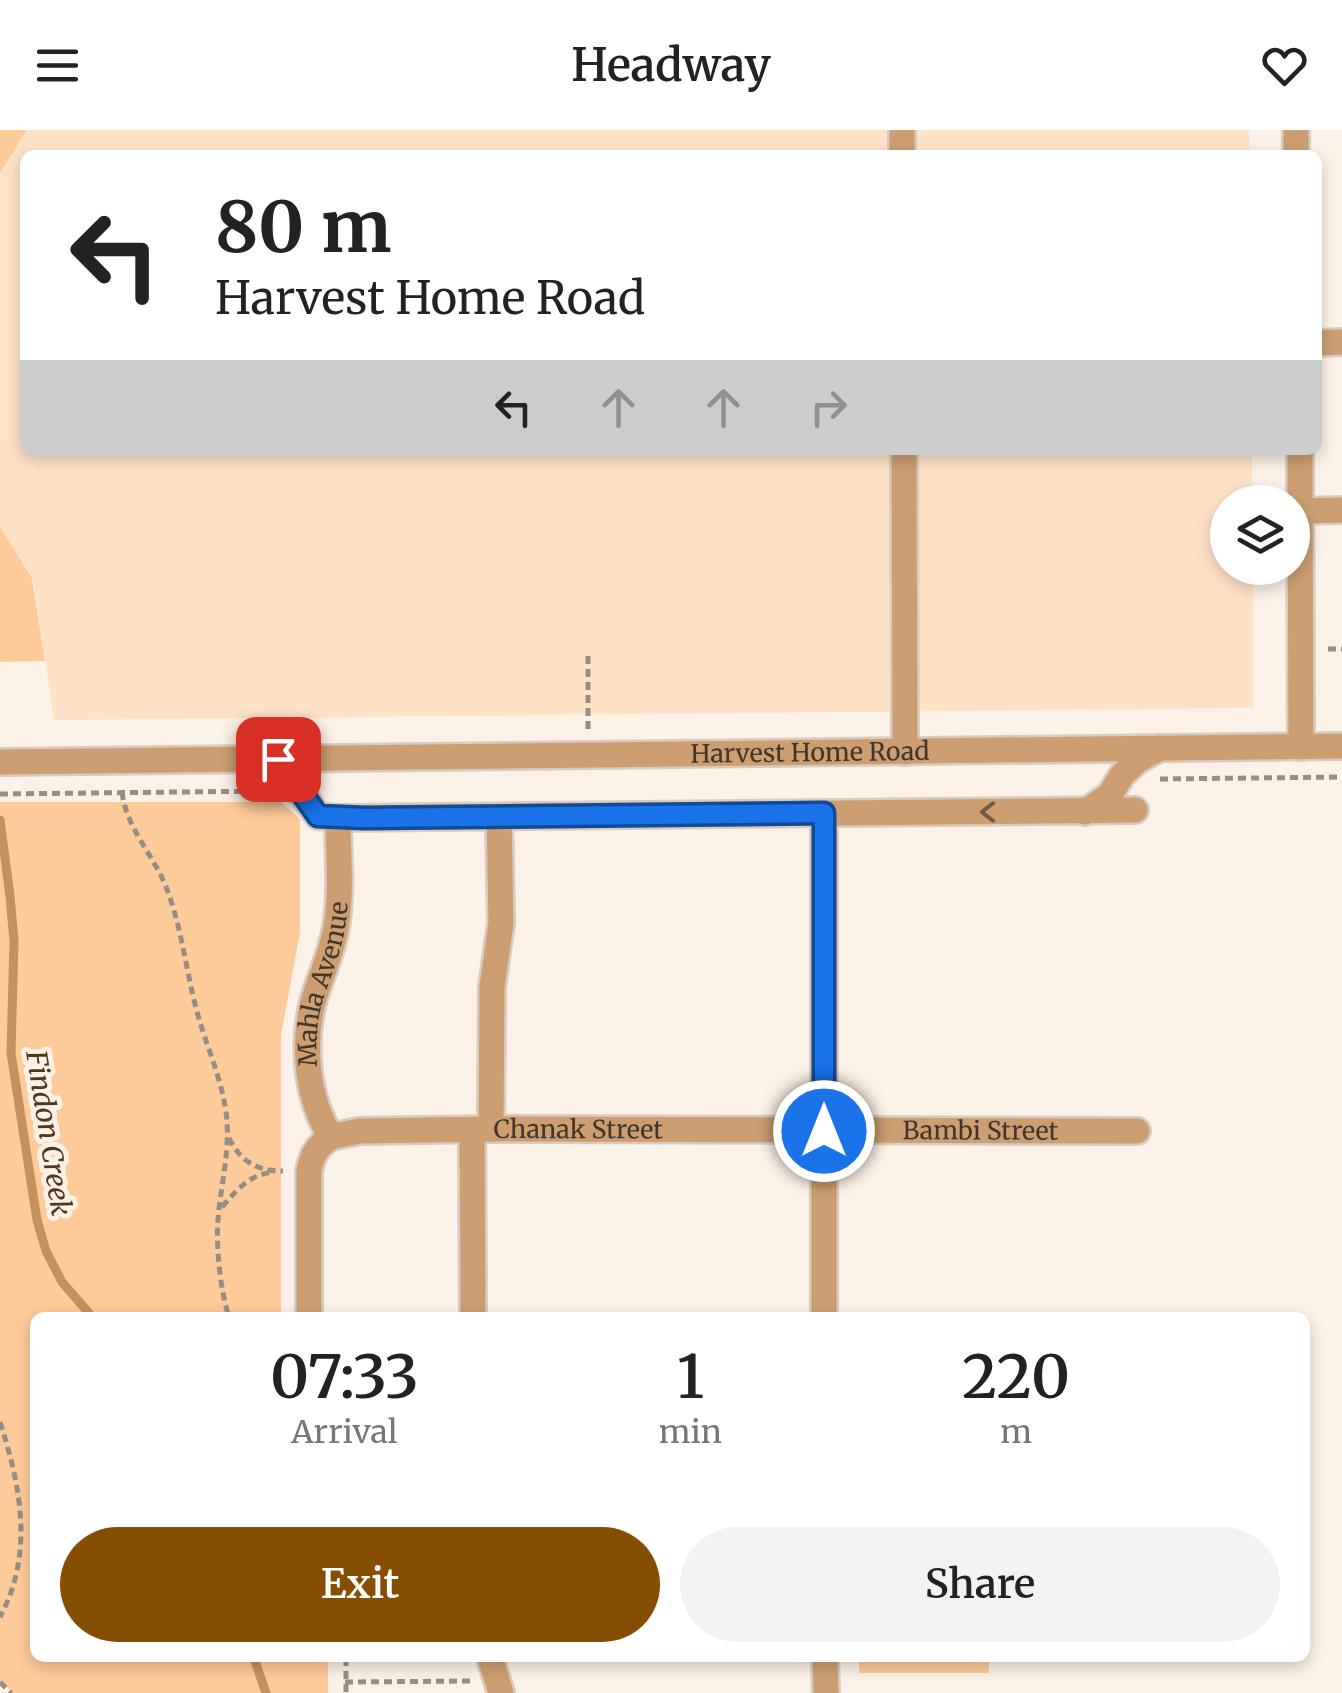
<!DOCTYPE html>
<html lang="en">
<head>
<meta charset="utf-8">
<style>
  body { margin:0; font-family:Merriweather,serif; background:#f2f2f2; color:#222; height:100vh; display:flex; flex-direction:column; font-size:38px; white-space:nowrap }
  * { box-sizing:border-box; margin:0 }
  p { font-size:32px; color:#767676 }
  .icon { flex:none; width:55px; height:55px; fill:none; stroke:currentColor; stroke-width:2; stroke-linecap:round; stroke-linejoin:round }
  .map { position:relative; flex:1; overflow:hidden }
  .details { position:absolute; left:30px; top:1182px; width:1280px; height:350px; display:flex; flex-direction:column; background:#fff; border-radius:15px; box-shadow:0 5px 15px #0003 }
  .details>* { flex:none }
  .hud { position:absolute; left:20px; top:20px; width:1302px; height:305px; border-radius:15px; box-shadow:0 5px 15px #0003; background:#fff; color:#222; overflow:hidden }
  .tools { position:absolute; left:1210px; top:355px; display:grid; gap:20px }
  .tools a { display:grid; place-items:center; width:100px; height:100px; border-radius:50%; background:#fff; box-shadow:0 5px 15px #0003; font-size:50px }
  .pin { position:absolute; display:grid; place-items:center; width:85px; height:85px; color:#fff; margin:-42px; border-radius:20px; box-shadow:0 5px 15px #0006 }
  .me { position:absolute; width:110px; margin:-55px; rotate:0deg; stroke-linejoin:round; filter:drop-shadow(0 0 8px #0008) }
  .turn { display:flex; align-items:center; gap:35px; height:210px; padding:0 30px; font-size:45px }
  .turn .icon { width:130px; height:130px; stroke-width:2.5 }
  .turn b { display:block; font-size:70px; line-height:85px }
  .lanes { display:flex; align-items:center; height:95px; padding:0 30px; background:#0003; justify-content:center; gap:50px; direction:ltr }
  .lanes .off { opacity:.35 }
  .eta { display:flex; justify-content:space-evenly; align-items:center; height:170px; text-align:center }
  .eta b { font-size:60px; font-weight:600; line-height:70px }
  .button { display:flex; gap:20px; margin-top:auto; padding:20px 30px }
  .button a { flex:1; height:115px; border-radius:60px; background:#864e00; color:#fff; font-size:40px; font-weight:600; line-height:115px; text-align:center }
  .button a+a { background:#f2f2f2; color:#222 }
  header { display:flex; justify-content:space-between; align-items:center; height:130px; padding:0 30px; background:#fff; font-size:45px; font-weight:600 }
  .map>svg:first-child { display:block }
  .built { fill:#fee2c8 }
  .green { fill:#fdca99 }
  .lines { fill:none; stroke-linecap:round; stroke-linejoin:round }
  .stream { stroke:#c4905c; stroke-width:9 }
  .minor-casing { stroke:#d7ccc1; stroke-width:30 }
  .path { stroke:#988d82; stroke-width:5; stroke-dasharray:8 5; stroke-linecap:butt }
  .minor { stroke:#cc9e72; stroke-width:25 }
  .oneway { stroke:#725a44 }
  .route-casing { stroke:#114b97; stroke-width:25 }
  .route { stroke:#1a73e8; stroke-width:18 }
  .labels { text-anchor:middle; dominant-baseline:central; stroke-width:10; stroke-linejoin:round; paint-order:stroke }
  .street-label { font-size:25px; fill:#41362c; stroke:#fcf1e6 }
  .water-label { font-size:28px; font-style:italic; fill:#523618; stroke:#fcf1e6 }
</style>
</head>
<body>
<header><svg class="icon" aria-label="menu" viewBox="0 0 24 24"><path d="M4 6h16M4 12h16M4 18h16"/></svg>Headway<svg class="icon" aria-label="heart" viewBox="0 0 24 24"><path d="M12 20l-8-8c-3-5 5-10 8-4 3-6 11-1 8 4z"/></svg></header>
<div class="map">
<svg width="1342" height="1563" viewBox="0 0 1342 1563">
  <rect width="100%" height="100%" fill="#fcf1e6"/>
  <polygon class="built" points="27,0 1249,0 1250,25 25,25 25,320 1252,320 1252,372 1228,372 1228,438 1253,438 1253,578 54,590 33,448 0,397 0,43"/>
  <g class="green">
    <polygon points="0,0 27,0 0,43"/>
    <polygon points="0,397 32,448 45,531 0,532"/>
    <polygon points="0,672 281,672 300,689 300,802 281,905 281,1187 35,1188 35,1528 328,1528 328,1563 13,1563 0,1550"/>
    <rect x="859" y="1528" width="130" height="15"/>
  </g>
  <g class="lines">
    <g class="stream">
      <polyline points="0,690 10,766 14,811 11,923 37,1090 46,1121 62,1152 93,1188"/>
      <polyline points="254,1528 266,1563"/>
    </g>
    <g class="minor-casing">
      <g id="minor">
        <polyline points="902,0 902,25"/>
        <polyline points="1296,0 1296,25"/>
        <polyline points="1318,213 1342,212"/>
        <polyline points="904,320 905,622"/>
        <polyline points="1300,320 1301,617"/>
        <polyline points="1301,381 1342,380"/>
        <polyline points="278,629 318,686 338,688 1135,680"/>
        <path id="s1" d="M0 632 1342 616"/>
        <polyline points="1085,682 1110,665 1122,645 1138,630 1160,618"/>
        <polyline points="491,999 492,857 501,793 499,687"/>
        <polyline points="472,1000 473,1188"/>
        <path id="s2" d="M331 1007 359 1001 491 999 1137 1001"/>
        <path id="s3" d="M309 1188V1041C312 1025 317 1016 331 1007 307 969 302 916 313 872 320 847 332 823 336 797 342 762 338 723 338 688"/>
        <polyline points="824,1188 824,683"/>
        <polyline points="490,1528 501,1563"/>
        <polyline points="825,1528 826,1563"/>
      </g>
    </g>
    <g class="path">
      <polyline points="1328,519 1342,519"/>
      <polyline points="588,526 588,602"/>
      <polyline points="1160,649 1342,647"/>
      <path d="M122 662C126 696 150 721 164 752 181 792 185 836 196 878 205 913 221 946 226 982 231 1018 221 1053 218 1089 216 1120 220 1157 229 1188"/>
      <polyline points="0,664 270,661"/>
      <path d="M229 1008C241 1032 257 1041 283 1041"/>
      <path d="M222 1077C239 1058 247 1046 273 1042"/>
      <path d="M0 1292C21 1357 34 1424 0 1487"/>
      <polyline points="346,1528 346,1563"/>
      <polyline points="0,1552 11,1563"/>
      <polyline points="345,1552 472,1551"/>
    </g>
    <use href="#minor" class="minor"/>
  </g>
  <defs><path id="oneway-chevron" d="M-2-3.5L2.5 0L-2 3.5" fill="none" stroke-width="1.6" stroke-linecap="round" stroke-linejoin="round" transform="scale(2.5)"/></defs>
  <use class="oneway" href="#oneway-chevron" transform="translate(988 682) rotate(180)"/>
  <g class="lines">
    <g class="route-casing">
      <polyline id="route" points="278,629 318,686 365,688 824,683 824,1001"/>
    </g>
    <use href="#route" class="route"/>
  </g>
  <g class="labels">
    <g class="street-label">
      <text stroke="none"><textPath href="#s1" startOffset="810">Harvest Home Road</textPath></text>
      <text stroke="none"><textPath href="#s3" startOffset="348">Mahla Avenue</textPath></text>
      <text stroke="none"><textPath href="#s2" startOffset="248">Chanak Street</textPath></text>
      <text stroke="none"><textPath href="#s2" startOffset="650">Bambi Street</textPath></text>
    </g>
    <g class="water-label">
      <text transform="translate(49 1003) rotate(81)">Findon Creek</text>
    </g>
  </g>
</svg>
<div class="tools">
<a><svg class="icon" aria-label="layers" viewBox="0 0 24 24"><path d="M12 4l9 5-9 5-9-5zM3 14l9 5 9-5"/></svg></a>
</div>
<div class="pin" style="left:278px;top:629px;background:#d93025"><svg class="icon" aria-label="arrive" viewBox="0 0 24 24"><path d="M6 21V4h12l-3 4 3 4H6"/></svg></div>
<svg class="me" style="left:824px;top:1001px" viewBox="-20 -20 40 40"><circle r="17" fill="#1a73e8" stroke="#fff" stroke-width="3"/><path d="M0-11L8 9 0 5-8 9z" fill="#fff"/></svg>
<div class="hud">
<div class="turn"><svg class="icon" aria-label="left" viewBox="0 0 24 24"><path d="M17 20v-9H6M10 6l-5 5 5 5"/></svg><div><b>80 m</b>Harvest Home Road</div></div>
<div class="lanes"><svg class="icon" aria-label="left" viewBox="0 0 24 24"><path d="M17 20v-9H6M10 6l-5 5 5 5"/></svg><svg class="icon off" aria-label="ahead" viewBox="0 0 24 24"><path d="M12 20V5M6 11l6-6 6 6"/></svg><svg class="icon off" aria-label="ahead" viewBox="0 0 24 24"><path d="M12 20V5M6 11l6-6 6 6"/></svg><svg class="icon off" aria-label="right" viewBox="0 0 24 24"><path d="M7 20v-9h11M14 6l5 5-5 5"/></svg></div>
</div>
<section class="details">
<div class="eta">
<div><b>07:33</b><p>Arrival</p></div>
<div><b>1</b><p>min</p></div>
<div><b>220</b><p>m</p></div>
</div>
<div class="button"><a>Exit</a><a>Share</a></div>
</section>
</div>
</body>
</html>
